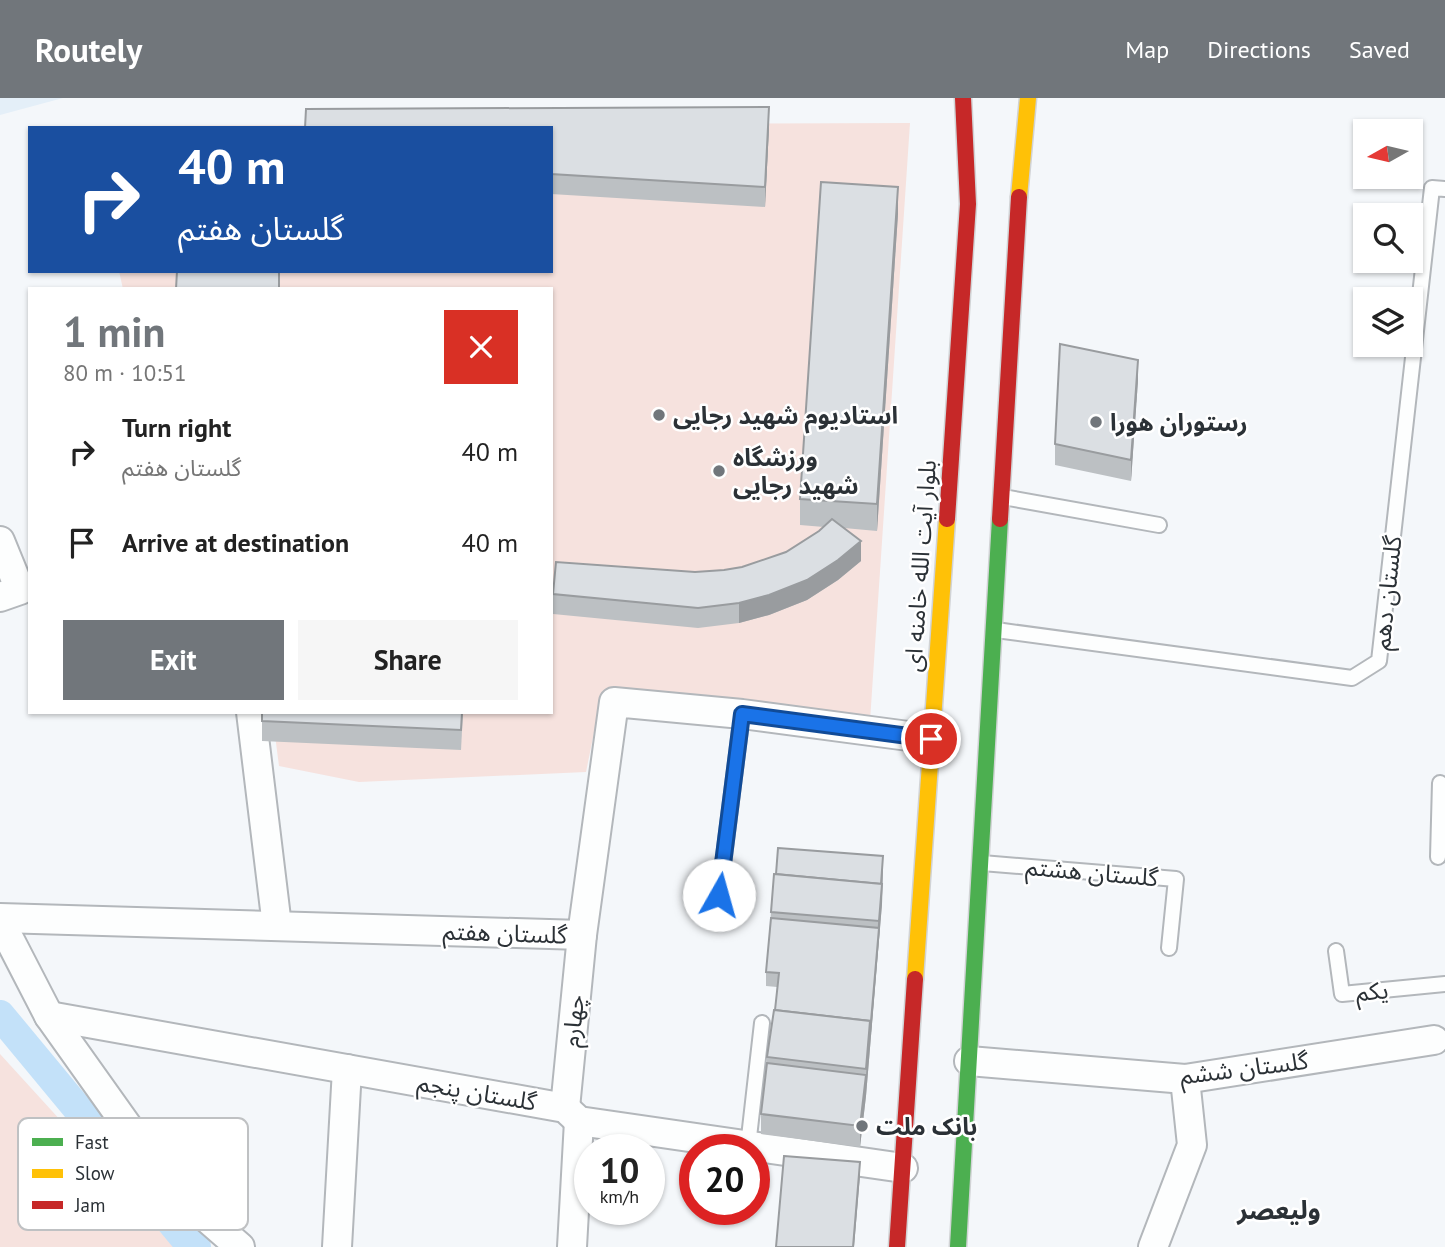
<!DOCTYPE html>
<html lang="en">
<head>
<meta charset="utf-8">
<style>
  body { margin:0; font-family:"PT Sans","Noto Sans Arabic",sans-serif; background:#f6f6f6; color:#222; height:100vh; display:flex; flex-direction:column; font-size:26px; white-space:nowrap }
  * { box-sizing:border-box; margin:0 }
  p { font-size:23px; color:#767676 }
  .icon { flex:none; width:38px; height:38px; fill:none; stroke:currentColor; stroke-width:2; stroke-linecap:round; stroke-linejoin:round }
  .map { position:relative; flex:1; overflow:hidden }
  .details { position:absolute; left:28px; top:189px; width:525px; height:427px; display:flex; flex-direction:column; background:#fff; border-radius:0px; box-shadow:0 2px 5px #0004 }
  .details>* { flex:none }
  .hud { position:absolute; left:28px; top:28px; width:525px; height:147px; border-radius:0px; box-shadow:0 2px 5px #0004; background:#1a4fa0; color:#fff; overflow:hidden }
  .needle { width:46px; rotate:262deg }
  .controls { position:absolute; left:1353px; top:21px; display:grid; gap:14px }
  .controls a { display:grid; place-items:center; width:70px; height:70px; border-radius:0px; background:#fff; box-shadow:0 2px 5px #0004; font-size:35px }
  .speed { position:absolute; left:574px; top:1036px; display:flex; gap:14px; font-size:35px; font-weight:700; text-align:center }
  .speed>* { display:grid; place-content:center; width:91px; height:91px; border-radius:50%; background:#fff; box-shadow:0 2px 5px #0004; line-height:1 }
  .speed small { font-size:18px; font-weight:400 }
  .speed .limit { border:10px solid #d22; background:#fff; color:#111 }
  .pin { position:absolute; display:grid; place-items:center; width:60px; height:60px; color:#fff; margin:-30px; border:4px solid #fff; border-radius:50%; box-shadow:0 2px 7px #0007 }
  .me { position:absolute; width:77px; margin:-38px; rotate:7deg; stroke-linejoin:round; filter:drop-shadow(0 0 5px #0008) }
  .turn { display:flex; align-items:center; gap:24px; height:147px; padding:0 35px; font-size:32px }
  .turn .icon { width:91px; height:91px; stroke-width:2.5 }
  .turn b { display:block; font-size:49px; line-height:60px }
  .round { display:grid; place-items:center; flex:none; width:74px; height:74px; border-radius:0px; background:#f6f6f6 }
  .headline { display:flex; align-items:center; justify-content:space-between; height:119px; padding:0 35px }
  h1 { font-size:42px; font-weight:700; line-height:52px; color:#71767b }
  .primary-button { display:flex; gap:14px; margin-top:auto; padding:14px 35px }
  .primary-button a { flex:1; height:80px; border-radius:0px; background:#71767b; color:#fff; font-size:28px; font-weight:700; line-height:80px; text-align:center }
  .primary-button a+a { background:#f6f6f6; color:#222 }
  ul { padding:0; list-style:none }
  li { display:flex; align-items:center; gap:21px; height:91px; padding:0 35px }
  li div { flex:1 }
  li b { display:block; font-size:26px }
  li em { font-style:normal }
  header { display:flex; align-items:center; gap:42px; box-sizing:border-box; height:98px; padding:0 35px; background:#71767b; color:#fff }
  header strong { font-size:33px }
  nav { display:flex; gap:38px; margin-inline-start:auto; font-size:24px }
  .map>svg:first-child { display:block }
  .built { fill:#e4eff8 }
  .green { fill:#f6e2de }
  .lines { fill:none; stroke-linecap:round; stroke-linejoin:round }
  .canal { stroke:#c3e1f9; stroke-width:30 }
  .lane-casing { stroke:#b3b7bb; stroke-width:18 }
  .street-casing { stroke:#b3b7bb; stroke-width:32 }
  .fast-casing { stroke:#d1d3d5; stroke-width:19 }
  .slow-casing { stroke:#d1d3d5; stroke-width:19 }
  .jam-casing { stroke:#d1d3d5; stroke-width:19 }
  .lane { stroke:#fdfefe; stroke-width:14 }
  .street { stroke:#fdfefe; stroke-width:28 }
  .fast { stroke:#4caf50; stroke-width:16 }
  .slow { stroke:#ffc107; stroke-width:16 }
  .jam { stroke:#c62828; stroke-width:16 }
  .wall { fill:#bcc0c3 }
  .shaded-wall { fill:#999c9f }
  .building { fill:#dbdfe3; stroke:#999c9f; stroke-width:2 }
  .route-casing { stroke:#114b97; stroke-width:18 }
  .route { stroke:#1a73e8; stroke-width:12 }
  .poi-dot { fill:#71767b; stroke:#fff; stroke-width:2.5 }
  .labels { text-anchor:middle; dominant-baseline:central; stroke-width:5; stroke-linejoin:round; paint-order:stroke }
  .poi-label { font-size:24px; font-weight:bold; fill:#2b3136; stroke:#fff; text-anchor:start }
  .street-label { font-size:24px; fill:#2b3136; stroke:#fff }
  .neighbourhood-label { font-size:26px; font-weight:bold; fill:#2b3136; stroke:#fff }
  .key { fill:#fff; stroke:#bfc1c3; stroke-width:2 }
  .key-label { font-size:19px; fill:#2b3136 }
</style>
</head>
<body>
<header>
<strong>Routely</strong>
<nav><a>Map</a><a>Directions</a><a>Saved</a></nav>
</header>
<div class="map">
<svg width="1445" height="1149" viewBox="0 0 1445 1149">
  <rect width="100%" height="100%" fill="#f4f7fa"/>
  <polygon class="built" points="0,0 63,0 0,17"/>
  <g class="green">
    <polygon points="910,25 870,623 602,595 586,674 359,684 279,668 272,614 551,614 551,191 123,191 119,173 551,173 551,30 86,28"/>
    <polygon points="0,956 176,1149 0,1149"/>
  </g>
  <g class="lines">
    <polyline class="canal" points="0,917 183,1138 196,1149"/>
    <g class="lane-casing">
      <g id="lane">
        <polyline points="1003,399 1159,427"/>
        <polyline points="996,532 1352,580 1379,563 1432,90 1445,91"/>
        <polyline points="1438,759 1440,685"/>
        <polyline points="982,765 1176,781 1169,850"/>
        <polyline points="716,822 742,616"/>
        <polyline points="1336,853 1342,896 1445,886"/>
        <polyline points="748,1048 762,925"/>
      </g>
    </g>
    <g class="street-casing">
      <g id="street">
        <polyline points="0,443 20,492 0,499"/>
        <polyline points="251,614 277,828"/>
        <polyline points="0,820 582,837 614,604 742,616 931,641"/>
        <polyline points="0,823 49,918 170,1088 240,1149"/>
        <polyline points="49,918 565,1010 579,1023 903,1070"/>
        <polyline points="969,963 1185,981 1434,942"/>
        <polyline points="565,1010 582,837"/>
        <polyline points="337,1149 347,971"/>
        <polyline points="572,1149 579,1023"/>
        <polyline points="1153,1149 1192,1047 1185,981"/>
      </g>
    </g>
    <g class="fast-casing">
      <polyline id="fast" points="958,1149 1000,421"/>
    </g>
    <g class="slow-casing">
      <g id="slow">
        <polyline points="1019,99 1028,0"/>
        <polyline points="915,881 947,421"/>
      </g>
    </g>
    <g class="jam-casing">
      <g id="jam">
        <polyline points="947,421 968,106 963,0"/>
        <polyline points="1000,421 1019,99"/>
        <polyline points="897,1149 915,881"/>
      </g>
    </g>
    <use href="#lane" class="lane"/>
    <use href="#street" class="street"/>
    <use href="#fast" class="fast"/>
    <use href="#slow" class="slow"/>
    <use href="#jam" class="jam"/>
  </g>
  <g class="wall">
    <polygon points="769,29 765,109 551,96 551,30"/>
    <polygon points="898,116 877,433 844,430 861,463 838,482 807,502 769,517 739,525 698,530 553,516 553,496 695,474 724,472 742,469 786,454 819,433 824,429 800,427 800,401"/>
    <polygon points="1138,282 1131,383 1055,367 1055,346"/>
    <polygon points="262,614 463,614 461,652 262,643"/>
    <polygon points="883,772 882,806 866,998 860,1049 761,1036 761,1016 767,959 775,912 777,889 766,888 766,874 771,814"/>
  </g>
  <g class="shaded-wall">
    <polygon points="769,9 769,29 765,109 765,89"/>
    <polygon points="898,89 898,116 877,433 877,406"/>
    <polygon points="1138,262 1138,282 1131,383 1131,362"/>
    <polygon points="861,443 861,463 838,482 807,502 769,517 739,525 739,505"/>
    <polygon points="883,758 882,806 866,998 860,1049 860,1028 866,977 870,923 870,935"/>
    <polygon points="860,1064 860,1078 854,1149 853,1149"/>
  </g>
  <g class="building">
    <polygon points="769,9 765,89 551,76 551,30 305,30 306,11"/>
    <polygon points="821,84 898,89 877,406 800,401"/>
    <polygon points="177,173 279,173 279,191 176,191"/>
    <polygon points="1060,246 1138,262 1131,362 1055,346"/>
    <polygon points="832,421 861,443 838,462 807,482 769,497 739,505 698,510 553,496 556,464 695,474 724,472 742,469 786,454 819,433"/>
    <polygon points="262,614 462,614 461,632 262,623"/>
    <polygon points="778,750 883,758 881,786 776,776"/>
    <polygon points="774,776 882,786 879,823 771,814"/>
    <polygon points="771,820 879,830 870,935 870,923 775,912 779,875 766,874"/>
    <polygon points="774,912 870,923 866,971 767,959"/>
    <polygon points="767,965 866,977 860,1028 761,1016"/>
    <polygon points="784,1058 860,1064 853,1149 776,1149"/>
  </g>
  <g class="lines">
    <g class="route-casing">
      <polyline id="route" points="719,797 742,616 931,641"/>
    </g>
    <use href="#route" class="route"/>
  </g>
  <g class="poi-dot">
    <circle cx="659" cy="317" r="7"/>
    <circle cx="1096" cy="324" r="7"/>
    <circle cx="719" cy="373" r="7"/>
    <circle cx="862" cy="1028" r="7"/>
  </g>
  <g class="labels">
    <g class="poi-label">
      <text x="673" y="317">استادیوم شهید رجایی</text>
      <text x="1110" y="324">رستوران هورا</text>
      <text x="733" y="359">ورزشگاه<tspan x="733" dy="28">شهید رجایی</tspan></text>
      <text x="876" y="1028">بانک ملت</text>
    </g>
    <g class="street-label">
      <text transform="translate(920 468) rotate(-86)">بلوار آیت الله خامنه ای</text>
      <text transform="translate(1387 495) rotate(-84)">گلستان دهم</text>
      <text transform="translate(1092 774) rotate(5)">گلستان هشتم</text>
      <text transform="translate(505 835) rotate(2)">گلستان هفتم</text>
      <text transform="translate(1372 893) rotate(-5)">یکم</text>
      <text transform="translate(573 923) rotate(-84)">چهارم</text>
      <text transform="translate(1244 970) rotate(-7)">گلستان ششم</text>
      <text transform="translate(477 994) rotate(10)">گلستان پنجم</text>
    </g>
    <g class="neighbourhood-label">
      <text x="1279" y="1111">ولیعصر</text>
    </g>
  </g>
  <rect x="18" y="1020" width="230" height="112" rx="10" class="key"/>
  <rect x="32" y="1040" width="31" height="8" fill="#4caf50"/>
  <rect x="32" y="1071" width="31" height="9" fill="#ffc107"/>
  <rect x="32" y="1103" width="31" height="8" fill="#c62828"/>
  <g class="key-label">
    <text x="75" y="1051">Fast</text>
    <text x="75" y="1082">Slow</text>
    <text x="75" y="1114">Jam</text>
  </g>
</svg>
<div class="controls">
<a><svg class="needle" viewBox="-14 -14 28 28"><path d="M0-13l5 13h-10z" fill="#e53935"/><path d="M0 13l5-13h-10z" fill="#767676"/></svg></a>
<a><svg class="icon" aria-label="search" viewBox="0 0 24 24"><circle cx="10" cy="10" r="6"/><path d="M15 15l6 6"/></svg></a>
<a><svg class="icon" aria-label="layers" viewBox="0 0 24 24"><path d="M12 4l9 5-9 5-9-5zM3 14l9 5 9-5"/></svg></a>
</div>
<div class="speed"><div>10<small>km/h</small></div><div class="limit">20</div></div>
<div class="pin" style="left:931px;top:641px;background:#d93025"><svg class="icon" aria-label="arrive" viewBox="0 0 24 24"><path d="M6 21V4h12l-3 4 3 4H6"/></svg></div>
<svg class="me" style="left:719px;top:797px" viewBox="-20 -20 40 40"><circle r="19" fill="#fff"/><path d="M0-13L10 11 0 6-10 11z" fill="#1a73e8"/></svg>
<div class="hud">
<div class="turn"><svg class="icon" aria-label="right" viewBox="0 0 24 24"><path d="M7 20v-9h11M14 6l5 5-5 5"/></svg><div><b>40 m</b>گلستان هفتم</div></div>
</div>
<section class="details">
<div class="headline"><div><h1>1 min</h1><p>80 m · 10:51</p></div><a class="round" style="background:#d93025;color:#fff"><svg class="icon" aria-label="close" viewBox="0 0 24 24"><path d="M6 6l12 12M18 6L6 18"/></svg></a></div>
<ul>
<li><svg class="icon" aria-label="right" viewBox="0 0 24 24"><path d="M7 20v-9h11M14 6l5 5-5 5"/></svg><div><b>Turn right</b><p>گلستان هفتم</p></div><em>40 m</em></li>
<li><svg class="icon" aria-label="arrive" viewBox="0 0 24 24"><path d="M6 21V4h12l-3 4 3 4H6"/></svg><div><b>Arrive at destination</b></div><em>40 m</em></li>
</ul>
<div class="primary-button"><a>Exit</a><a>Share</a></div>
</section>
</div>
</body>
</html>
